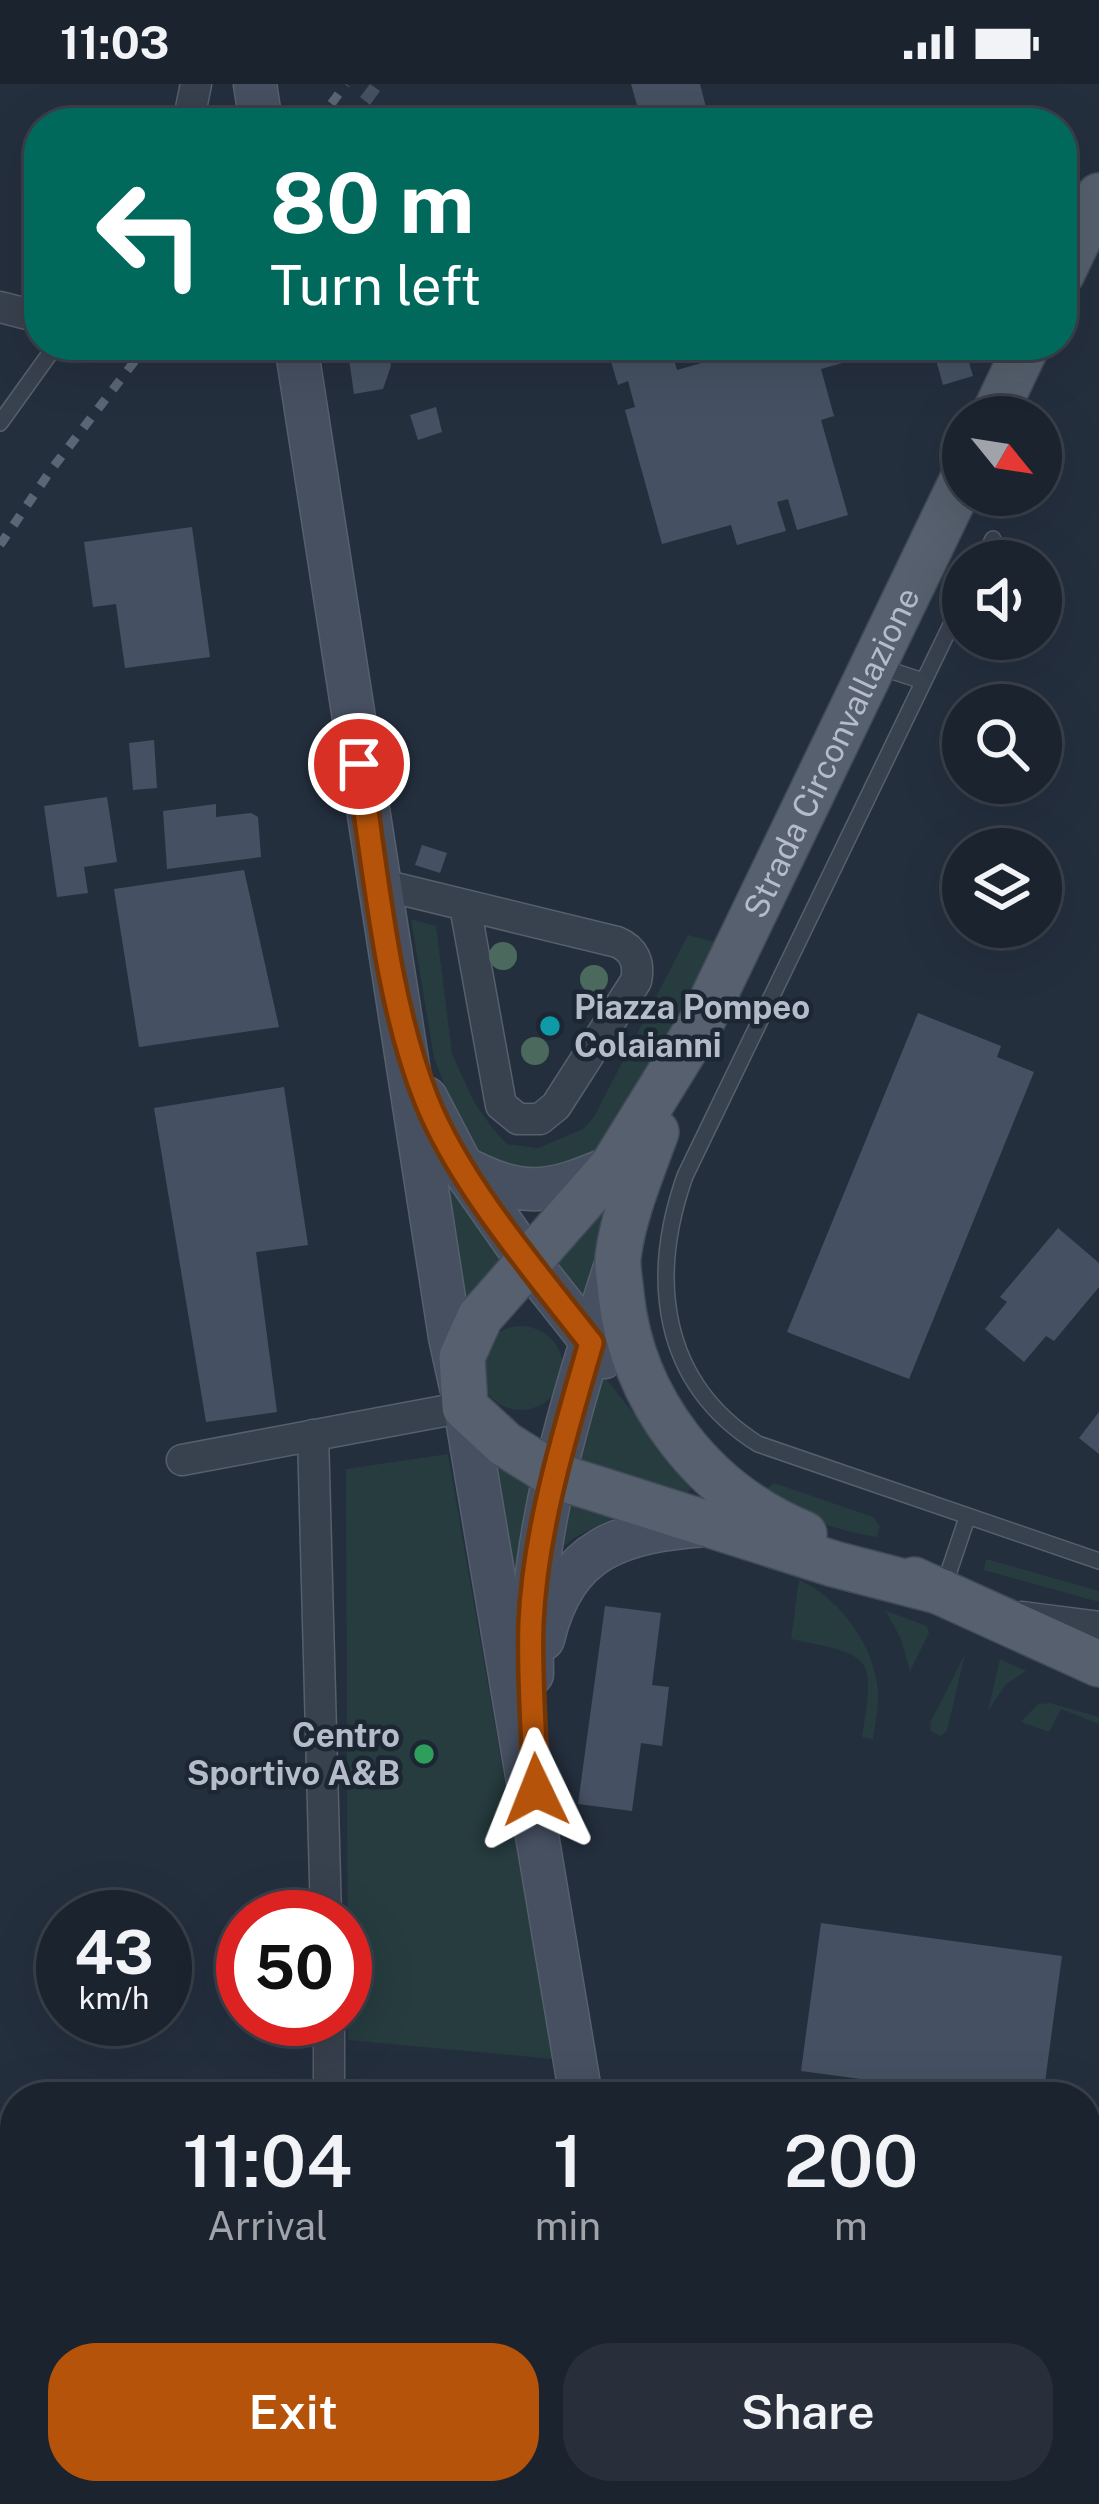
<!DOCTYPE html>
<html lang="en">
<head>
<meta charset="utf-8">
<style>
  body { margin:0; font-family:"Public Sans",sans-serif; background:#282f3a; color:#f1f3f6; height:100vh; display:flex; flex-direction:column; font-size:45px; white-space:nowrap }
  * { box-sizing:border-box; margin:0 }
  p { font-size:39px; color:#a0a4aa }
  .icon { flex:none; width:66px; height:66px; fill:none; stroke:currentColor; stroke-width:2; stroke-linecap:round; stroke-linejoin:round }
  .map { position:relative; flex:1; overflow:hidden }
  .drawer { position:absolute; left:0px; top:1998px; width:1101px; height:423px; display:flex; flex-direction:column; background:#1b232e; border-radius:48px 48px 0 0; box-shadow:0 12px 48px #0002,0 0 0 3px #39404a }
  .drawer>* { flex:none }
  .hud { position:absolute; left:24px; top:24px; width:1053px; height:252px; border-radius:48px; box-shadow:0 12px 48px #0002,0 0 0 3px #39404a; background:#00695c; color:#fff; overflow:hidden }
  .needle { width:78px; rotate:120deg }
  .tools { position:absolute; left:942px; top:312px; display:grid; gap:24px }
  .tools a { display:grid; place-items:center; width:120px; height:120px; border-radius:50%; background:#1b232e; box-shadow:0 12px 48px #0002,0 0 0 3px #39404a; font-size:60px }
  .speed { position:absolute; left:36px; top:1806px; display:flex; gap:24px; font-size:60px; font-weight:700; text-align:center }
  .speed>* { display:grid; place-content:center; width:156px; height:156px; border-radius:50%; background:#1b232e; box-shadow:0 12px 48px #0002,0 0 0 3px #39404a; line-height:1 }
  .speed small { font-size:30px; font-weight:400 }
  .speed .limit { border:18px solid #d22; background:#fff; color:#111 }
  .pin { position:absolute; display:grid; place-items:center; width:102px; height:102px; color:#fff; margin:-51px; border:6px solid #fff; border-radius:50%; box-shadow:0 3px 12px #0007 }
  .me { position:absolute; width:132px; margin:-66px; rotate:358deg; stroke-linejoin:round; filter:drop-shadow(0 0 9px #0008) }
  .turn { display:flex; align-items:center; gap:42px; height:252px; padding:0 48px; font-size:54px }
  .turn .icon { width:156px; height:156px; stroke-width:2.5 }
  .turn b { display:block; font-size:84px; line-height:102px }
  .eta { display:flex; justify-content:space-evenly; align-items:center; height:204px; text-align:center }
  .eta b { font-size:72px; font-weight:600; line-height:84px }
  .action { display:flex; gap:24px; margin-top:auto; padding:24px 48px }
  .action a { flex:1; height:138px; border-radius:48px; background:#b45309; color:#fff; font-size:48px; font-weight:600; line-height:138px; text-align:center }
  .action a+a { background:#282f3a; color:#f1f3f6 }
  .status { display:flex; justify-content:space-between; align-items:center; height:84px; padding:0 60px; background:#1b232e; direction:ltr }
  .status svg { height:33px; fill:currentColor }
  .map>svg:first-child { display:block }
  .green { fill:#263c3f }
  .building { fill:#455162 }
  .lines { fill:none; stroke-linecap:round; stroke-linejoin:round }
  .service-casing { stroke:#565f6c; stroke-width:18 }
  .minor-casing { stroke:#565f6c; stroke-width:33 }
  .secondary-casing { stroke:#565f6c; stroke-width:45 }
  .primary-casing { stroke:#414a57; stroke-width:48 }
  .service { stroke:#38414e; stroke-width:15 }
  .minor { stroke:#38414e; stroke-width:30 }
  .secondary { stroke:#465061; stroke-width:42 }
  .primary { stroke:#56606e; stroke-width:45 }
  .rail { stroke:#5a6575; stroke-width:9; stroke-dasharray:12 12; stroke-linecap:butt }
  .tree { fill:#4b6a5d }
  .route-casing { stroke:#753606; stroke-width:30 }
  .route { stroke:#b45309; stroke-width:21 }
  .culture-dot { fill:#0f9aa8; stroke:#1d2633; stroke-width:4.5 }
  .leisure-dot { fill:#2e9e5b; stroke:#1d2633; stroke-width:4.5 }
  .labels { text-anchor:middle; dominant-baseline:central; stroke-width:9; stroke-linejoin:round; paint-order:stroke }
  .street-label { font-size:33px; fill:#b4bcc9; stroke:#1d2633 }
  .poi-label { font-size:33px; font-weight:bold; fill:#b4bcc9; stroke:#1d2633; text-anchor:start }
</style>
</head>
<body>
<div class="status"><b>11:03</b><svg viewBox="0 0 49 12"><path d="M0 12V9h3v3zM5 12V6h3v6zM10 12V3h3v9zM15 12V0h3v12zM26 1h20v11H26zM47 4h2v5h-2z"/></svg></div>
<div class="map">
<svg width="1099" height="2420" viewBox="0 0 1099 2420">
  <rect width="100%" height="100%" fill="#242f3e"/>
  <g class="green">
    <polygon points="411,835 436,842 452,970 474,1018 493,1045 507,1060 538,1064 583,1045 594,1033 688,851 715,858 629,1026 604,1061 578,1081 532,1091 490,1079 461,1043 434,974"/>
    <polygon points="443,1091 510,1175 459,1239"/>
    <polygon points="613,1094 585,1223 544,1178"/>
    <circle cx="521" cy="1284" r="42"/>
    <polygon points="605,1294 693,1402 677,1421 573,1383 596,1299"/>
    <polygon points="492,1369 540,1396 518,1491 513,1495"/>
    <polygon points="448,1370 553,1975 348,1956 346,1385"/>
    <path d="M774 1399 873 1433 880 1443 877 1453C835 1446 798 1434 764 1407Z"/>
    <polygon points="567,1415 619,1432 577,1452 553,1470"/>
    <polygon points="986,1475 1099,1507 1099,1518 984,1486"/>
    <path d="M799 1496C840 1514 875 1562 878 1608 879 1623 875 1640 873 1655L862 1653C877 1568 870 1572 791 1555Z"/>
    <polygon points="886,1527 927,1542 929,1549 910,1587 901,1555"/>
    <polygon points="965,1570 947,1647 940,1652 931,1647 930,1639"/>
    <polygon points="1000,1575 1026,1587 1006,1600 988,1627"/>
    <polygon points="1050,1619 1099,1633 1099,1640 1061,1625 1049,1648 1021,1638 1038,1620"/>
  </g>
  <g class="building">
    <polygon points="370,0 380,7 370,21 360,13"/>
    <polygon points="631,0 700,0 710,39 642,39"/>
    <polygon points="347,261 387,261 391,282 383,305 354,310"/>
    <polygon points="606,261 670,261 677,286 765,261 857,261 860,274 821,285 834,332 821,336 848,431 797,446 788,415 777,418 786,447 737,461 731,441 662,460 625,326 635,323 628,297 618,301"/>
    <polygon points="948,261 964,261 973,292 943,301 933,265"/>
    <polygon points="436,323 442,348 418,356 410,331"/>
    <polygon points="192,443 210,573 125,584 116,520 93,523 84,458"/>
    <polygon points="154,656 157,704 133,706 129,659"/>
    <polygon points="107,713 117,778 84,783 88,809 57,813 44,722"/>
    <polygon points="216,720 216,733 251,729 258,733 261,773 167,785 163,727"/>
    <polygon points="422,761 447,769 440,789 415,781"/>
    <polygon points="244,786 279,943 139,963 114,805"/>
    <polygon points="918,929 1001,962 997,973 1034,988 909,1295 787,1248"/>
    <polygon points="284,1003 308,1161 256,1168 277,1328 206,1338 154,1024"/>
    <polygon points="1058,1144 1099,1179 1099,1203 1054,1257 1046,1252 1024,1278 985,1245 1007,1218 1000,1213"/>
    <polygon points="1099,1328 1099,1370 1079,1354"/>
    <polygon points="605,1522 661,1529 652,1601 669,1603 662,1662 641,1659 632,1727 578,1720"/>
    <polygon points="821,1839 1062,1872 1043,2013 994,2013 801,1987"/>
  </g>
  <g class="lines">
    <g class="service-casing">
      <g id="service">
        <polyline points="0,339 56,261"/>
        <polyline points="982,477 993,455"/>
        <path d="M963 516 685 1092C649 1194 660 1298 758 1360L1099 1477"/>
        <polyline points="877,582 923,597"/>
        <polyline points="943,1505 967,1434"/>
        <polyline points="603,2406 606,2420"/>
      </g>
    </g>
    <g class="minor-casing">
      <g id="minor">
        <polyline points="188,39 196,0"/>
        <polyline points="0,223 39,233"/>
        <path d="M379 800 617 858C634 865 640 879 636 897L556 1022 540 1035H518L501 1021 465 822"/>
        <polyline points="313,1351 326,1833"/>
        <polyline points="182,1376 465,1323"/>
        <polyline points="1022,1533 1099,1543"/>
        <polyline points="329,2013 329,1935"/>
        <polyline points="301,2420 302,2406"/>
      </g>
    </g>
    <g class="secondary-casing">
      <g id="secondary">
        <polyline points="255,0 261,39"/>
        <polyline points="296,261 450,1253 461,1303"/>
        <polyline points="426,1014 462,1083 527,1176 604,1273"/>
        <path d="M462 1083C523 1115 550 1110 612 1083"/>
        <polyline points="465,1323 581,2013"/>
        <path d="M543 1555C565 1463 622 1447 706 1441"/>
        <path d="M532 1590C528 1448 575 1308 618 1174"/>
        <polyline points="645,2406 647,2420"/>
      </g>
    </g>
    <g class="primary-casing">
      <g id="primary">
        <polyline points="1062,189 1099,112"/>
        <polyline points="993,333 1027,261"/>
        <path d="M656 1048C642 1087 623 1131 618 1173 617 1184 620 1198 621 1210 632 1317 704 1409 804 1450"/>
        <polyline points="914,1496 1099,1580"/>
        <path id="s1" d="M942 1508 834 1480 556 1392 505 1360 465 1323 462 1273 480 1233 612 1083 701 939 963 395"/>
      </g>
    </g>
    <use href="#service" class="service"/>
    <use href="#minor" class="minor"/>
    <use href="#secondary" class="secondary"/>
    <use href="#primary" class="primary"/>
    <g class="rail">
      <polyline points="317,39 346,0"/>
      <polyline points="0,461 51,386 147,261"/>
    </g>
  </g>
  <g class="tree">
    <circle cx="503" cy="872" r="14"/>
    <circle cx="594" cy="895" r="14"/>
    <circle cx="535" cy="967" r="14"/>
  </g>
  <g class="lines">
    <g class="route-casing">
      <path id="route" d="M359 680C376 787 386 914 426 1015 459 1099 535 1187 591 1259 565 1349 535 1446 531 1539 529 1594 534 1650 536 1706"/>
    </g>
    <use href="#route" class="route"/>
  </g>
  <circle class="culture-dot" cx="550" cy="942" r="12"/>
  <circle class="leisure-dot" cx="424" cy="1670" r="12"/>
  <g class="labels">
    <g class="street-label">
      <text stroke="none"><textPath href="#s1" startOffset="1281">Strada Circonvallazione</textPath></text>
    </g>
    <g class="poi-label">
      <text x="574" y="923">Piazza Pompeo<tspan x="574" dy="38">Colaianni</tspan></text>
      <text x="400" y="1651" text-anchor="end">Centro<tspan x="400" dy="38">Sportivo A&amp;B</tspan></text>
    </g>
  </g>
</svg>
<div class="tools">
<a><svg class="needle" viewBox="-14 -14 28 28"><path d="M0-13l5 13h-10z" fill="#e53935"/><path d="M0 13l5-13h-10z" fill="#a0a4aa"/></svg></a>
<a><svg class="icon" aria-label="sound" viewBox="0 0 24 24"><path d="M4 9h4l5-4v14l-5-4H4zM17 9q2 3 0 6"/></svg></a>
<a><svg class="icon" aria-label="search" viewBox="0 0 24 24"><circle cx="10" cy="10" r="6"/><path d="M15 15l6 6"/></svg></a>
<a><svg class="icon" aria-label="layers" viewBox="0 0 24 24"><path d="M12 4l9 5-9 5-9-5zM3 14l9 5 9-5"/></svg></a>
</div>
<div class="speed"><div>43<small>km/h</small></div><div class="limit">50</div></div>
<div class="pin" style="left:359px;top:680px;background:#d93025"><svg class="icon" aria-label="arrive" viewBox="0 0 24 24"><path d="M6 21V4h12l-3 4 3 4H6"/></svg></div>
<svg class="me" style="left:536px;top:1706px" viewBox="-20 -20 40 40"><path d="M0-17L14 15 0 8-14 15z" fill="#b45309" stroke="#fff" stroke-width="4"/></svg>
<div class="hud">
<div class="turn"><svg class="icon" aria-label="left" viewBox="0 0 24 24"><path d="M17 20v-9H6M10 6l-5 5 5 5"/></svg><div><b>80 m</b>Turn left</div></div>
</div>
<section class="drawer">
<div class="eta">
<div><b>11:04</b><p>Arrival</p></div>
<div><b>1</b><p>min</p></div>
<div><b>200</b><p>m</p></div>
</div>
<div class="action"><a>Exit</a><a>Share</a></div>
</section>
</div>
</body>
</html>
